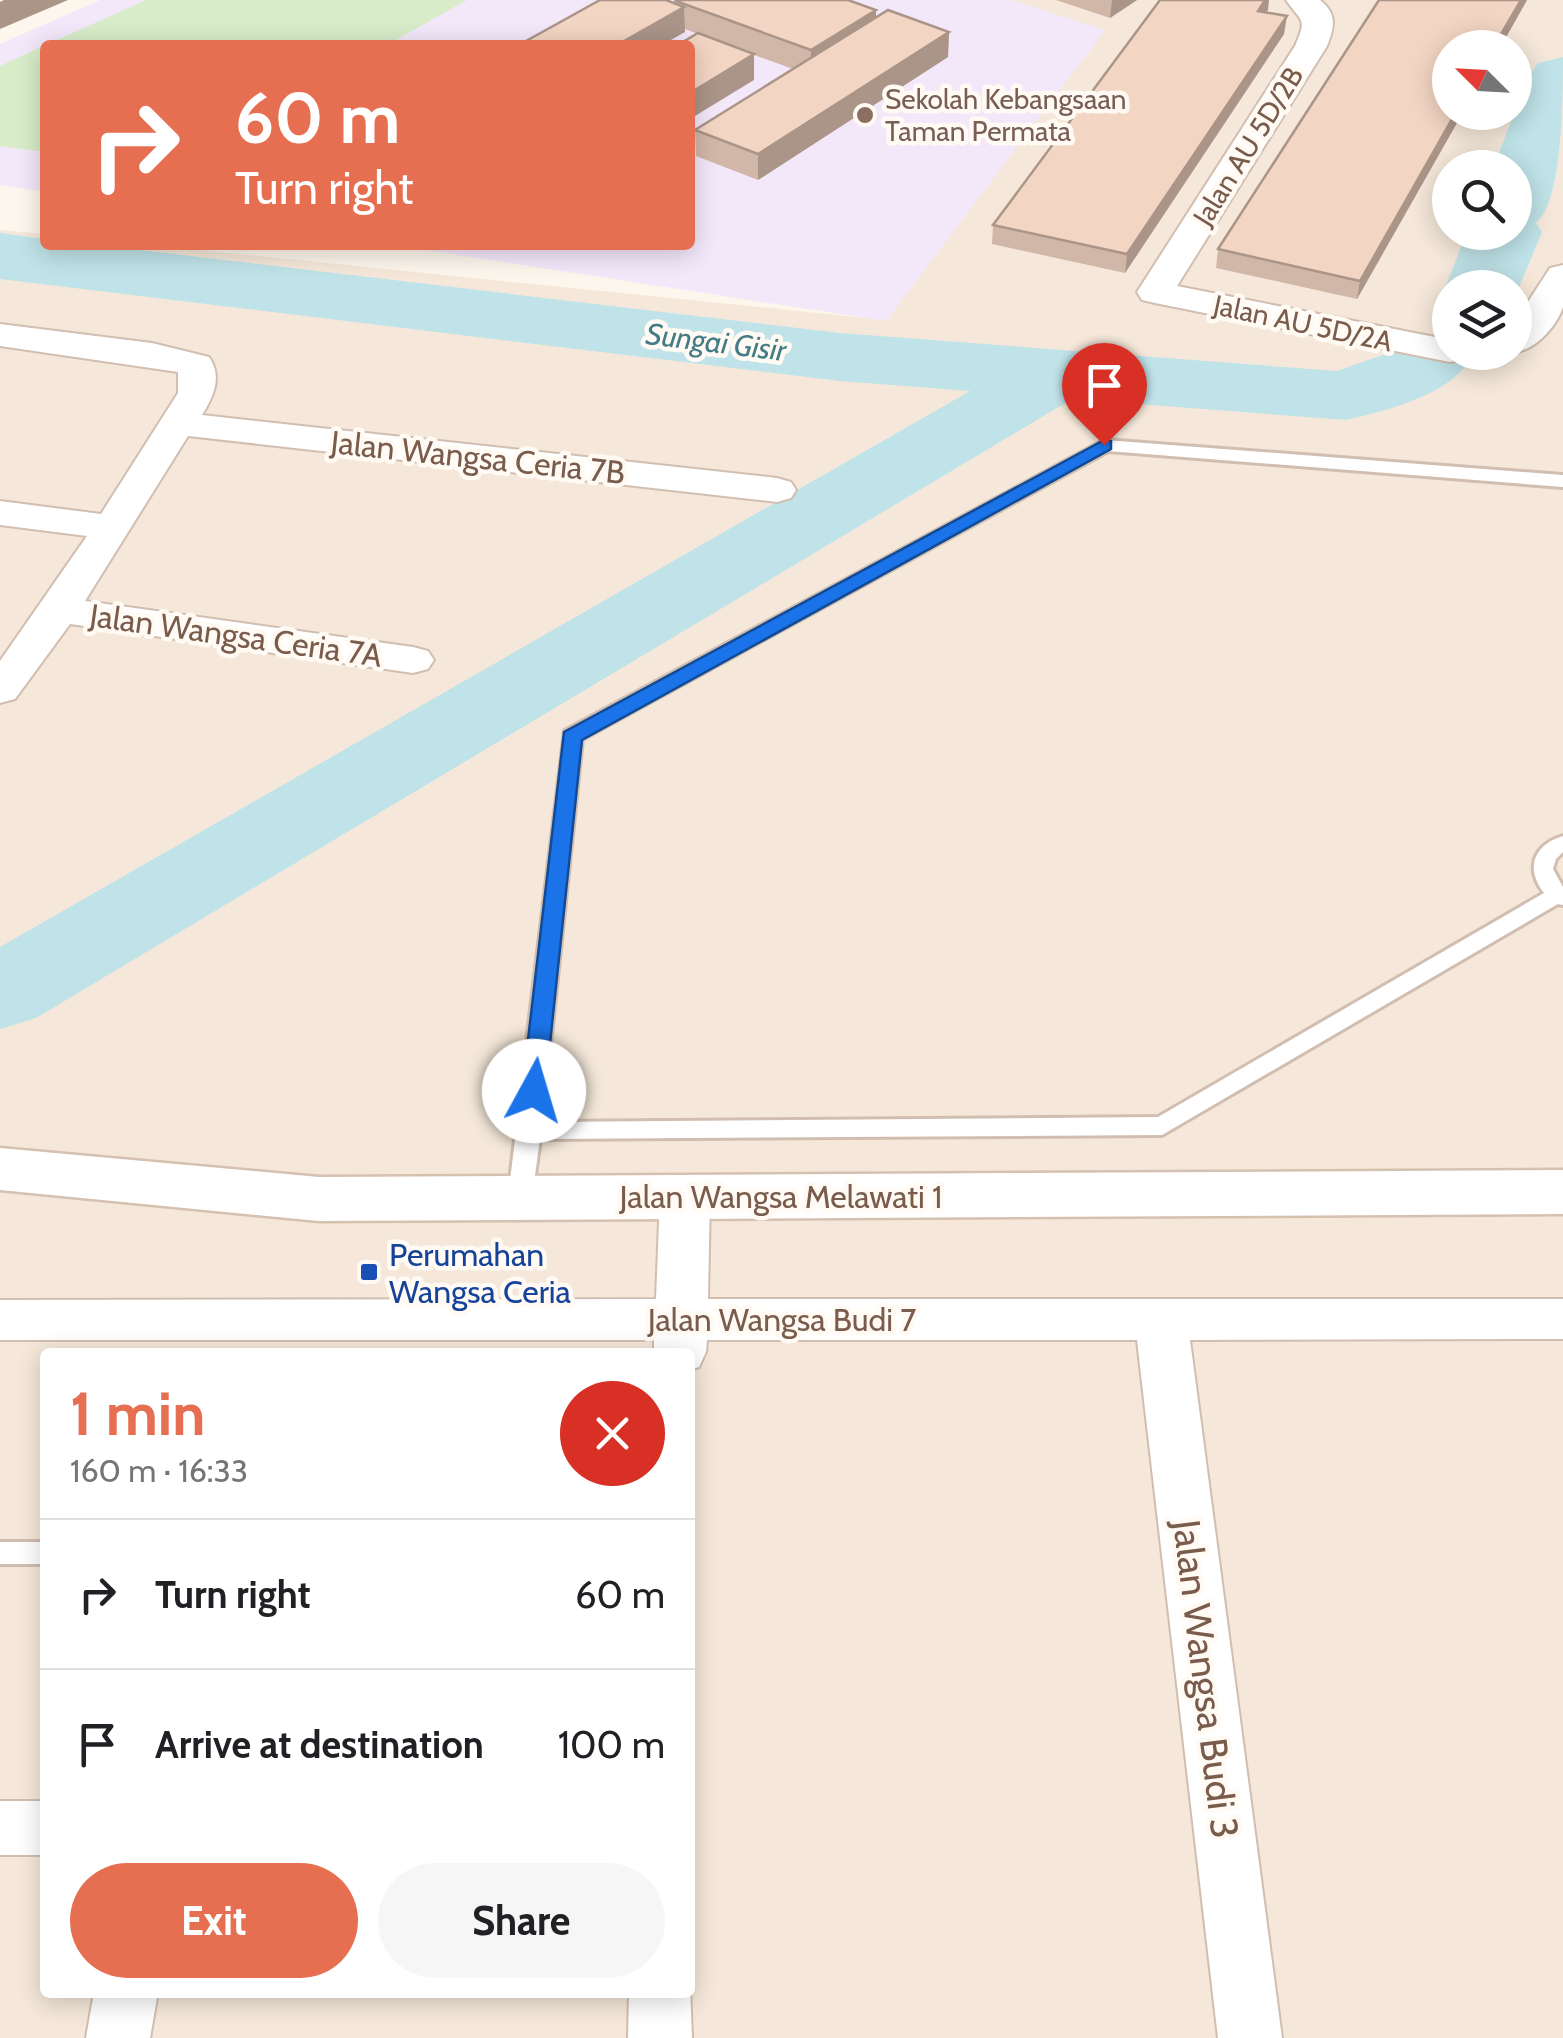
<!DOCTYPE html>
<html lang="en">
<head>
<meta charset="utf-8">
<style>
  body { margin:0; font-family:Cabin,sans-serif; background:#f6f6f6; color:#202124; height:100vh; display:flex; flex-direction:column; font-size:38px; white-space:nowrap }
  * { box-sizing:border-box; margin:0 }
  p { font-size:32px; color:#757577 }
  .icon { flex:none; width:55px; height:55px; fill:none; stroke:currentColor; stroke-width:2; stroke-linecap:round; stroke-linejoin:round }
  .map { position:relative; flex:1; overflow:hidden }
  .side { position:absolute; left:40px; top:1348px; width:655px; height:650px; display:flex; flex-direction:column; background:#fff; border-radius:10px; box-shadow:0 5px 25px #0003 }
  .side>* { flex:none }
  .banner { position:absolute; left:40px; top:40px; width:655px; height:210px; border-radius:10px; box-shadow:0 5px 25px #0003; background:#e76f51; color:#fff; overflow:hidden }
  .needle { width:65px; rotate:294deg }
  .controls { position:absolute; left:1432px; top:30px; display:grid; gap:20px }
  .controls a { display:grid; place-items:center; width:100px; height:100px; border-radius:50%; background:#fff; box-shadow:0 5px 25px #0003; font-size:50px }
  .pin { position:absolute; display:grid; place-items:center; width:85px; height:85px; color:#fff; margin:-102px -42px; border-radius:50% 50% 50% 0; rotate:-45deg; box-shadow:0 0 10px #0007 }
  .pin .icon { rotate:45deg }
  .me { position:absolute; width:110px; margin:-55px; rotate:6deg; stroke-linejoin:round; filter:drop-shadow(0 0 8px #0008) }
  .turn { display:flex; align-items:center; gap:35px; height:210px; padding:0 30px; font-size:45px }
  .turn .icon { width:130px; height:130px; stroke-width:2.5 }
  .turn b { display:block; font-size:70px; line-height:85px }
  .round { display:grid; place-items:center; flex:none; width:105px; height:105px; border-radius:52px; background:#f6f6f6 }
  .headline { display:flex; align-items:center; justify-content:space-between; height:170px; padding:0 30px }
  h1 { font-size:60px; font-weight:700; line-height:75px; color:#e76f51 }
  .cta { display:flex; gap:20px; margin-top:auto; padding:20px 30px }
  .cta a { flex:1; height:115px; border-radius:60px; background:#e76f51; color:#fff; font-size:40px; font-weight:700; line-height:115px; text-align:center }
  .cta a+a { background:#f6f6f6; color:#202124 }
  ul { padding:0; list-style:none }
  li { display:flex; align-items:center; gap:30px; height:150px; padding:0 30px; border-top:2px solid #e0e0e0 }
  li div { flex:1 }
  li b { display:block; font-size:38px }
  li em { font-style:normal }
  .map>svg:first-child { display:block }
  .residential { fill:#f5e8da; fill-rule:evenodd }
  .education { fill:#f3e8fa }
  .green { fill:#d8ecc9 }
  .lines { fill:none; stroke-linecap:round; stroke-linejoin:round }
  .river { fill:#bfe3e8; fill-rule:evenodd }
  .lane-casing { stroke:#d1beb0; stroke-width:6 }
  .street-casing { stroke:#d1beb0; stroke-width:4 }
  .secondary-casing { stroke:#d6c0b0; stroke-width:5 }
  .lane { fill:#fff; fill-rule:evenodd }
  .street { fill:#fff; fill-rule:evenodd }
  .secondary { fill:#fff; fill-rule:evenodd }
  .wall { fill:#d1b7a8 }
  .shaded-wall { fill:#aa9588 }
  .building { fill:#f3d5c3; stroke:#aa9588; stroke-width:2.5 }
  .route { fill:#1a73e8; stroke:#114b97; stroke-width:2.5 }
  .education-dot { fill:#8d6e63; stroke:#fffaf3; stroke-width:4 }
  .transit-dot { fill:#1a4fb4; stroke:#fffaf3; stroke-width:4 }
  .labels { text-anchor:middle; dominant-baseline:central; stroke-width:9; stroke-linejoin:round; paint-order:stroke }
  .far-education-label { font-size:28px; fill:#785e54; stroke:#fffaf3; text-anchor:start }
  .far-street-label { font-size:28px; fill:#7a5c4d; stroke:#fffaf3 }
  .far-water-label { font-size:30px; font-style:italic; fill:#437c86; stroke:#fffaf3 }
  .street-label { font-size:32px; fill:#7a5c4d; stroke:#fffaf3 }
  .transit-label { font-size:32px; fill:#164399; stroke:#fffaf3; text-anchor:start }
  .near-street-label { font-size:38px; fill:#7a5c4d; stroke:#fffaf3 }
</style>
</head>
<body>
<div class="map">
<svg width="1563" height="2038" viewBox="0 0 1563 2038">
  <rect width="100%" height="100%" fill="#fdf6ec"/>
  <path class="residential" d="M1011 0H1563V2038H0V230L45 234V245H150L886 320 1104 31ZM1450 48H1515V112H1450ZM1450 168H1515V232H1450ZM1450 288H1515V352H1450ZM45 1352H690V1992H45Z"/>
  <polygon class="education" points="100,0 1011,0 1105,30 886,321 393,245 690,245 690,45 45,45 45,192 0,185 0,44"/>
  <g class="green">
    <polygon points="146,0 467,0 387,45 46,45"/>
    <polygon points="45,45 45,152 0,146 0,66"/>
  </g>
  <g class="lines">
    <g class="river">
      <path d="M1563 57C1563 97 1563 202 1536 223L1542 232 1515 297V288H1450V296L1445 288 1467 232H1515V168H1493L1528 78 1538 63Z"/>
      <path d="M0 233 45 239V245H98L840 333 1337 371 1428 339 1450 345V352H1460L1468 363C1445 396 1385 411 1346 420L1072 399 36 1018 0 1029V947L970 391 840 381 0 279Z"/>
    </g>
    <g class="lane-casing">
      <g id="lane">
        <path d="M1105 440 1563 475V487L1108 451 582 739 542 1122 1158 1117 1544 893C1525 869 1533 845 1563 836V852L1556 859 1553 869 1563 887V905L1558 904 1162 1135 540 1139 532 1197 528 1203H512L508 1197 565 731Z"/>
        <rect x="0" y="1542" width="45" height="22"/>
      </g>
    </g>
    <g class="street-casing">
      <g id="street">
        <path d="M1286 0H1320C1338 14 1334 28 1327 46L1177 286 1450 340V352H1467L1463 359 1450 362 1155 303 1142 300 1137 292 1295 46C1308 17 1301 22 1286 0Z"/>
        <path d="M1563 265C1563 278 1563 295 1563 307 1556 328 1531 355 1509 352H1515V322L1550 268Z"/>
        <path d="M0 324 152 343 209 357C223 377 213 397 202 415L777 478 791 482 796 490 791 498 777 502 188 436 85 601 413 647 428 651 434 660 428 669 413 673 70 624 15 699 0 703V661L87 536 0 525V501L101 514 178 393V372L0 346Z"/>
        <polygon points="685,1177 703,1183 710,1196 708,1299 1563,1299 1563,1339 1190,1340 1282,2038 1218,2038 1137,1340 707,1340 706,1352 699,1367 690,1370 690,1352 654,1352 654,1340 0,1340 0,1300 656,1299 660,1196 667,1183"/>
        <rect x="0" y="1801" width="45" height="54"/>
        <polygon points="690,1986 692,2038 628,2038 629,1992 690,1992"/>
        <polygon points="94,1992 158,1992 150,2038 86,2038"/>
      </g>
    </g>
    <g class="secondary-casing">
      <polygon id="secondary" points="0,1148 319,1177 1563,1170 1563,1214 319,1221 0,1190"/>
    </g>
    <use href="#lane" class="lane"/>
    <use href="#street" class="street"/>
    <use href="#secondary" class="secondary"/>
  </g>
  <g class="wall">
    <polygon points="1056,0 1137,0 1110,18"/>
    <polygon points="1379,0 1527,0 1357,299 1216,268 1218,249"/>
    <polygon points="676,1 853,2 876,18 949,32 948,57 758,180 696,156 695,130 793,69 754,55 754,80 698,34 685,29 685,32"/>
    <polygon points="1268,10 1266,12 1284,34 1125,273 992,244 993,225"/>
  </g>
  <g class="shaded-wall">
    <polygon points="4,0 68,0 0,29 0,2"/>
    <polygon points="1112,0 1137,0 1110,18"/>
    <polygon points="1265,0 1269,0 1268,10 1256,28 1258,11"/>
    <polygon points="1521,0 1527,0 1500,48 1493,48"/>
    <polygon points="684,7 685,32 662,45 617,45"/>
    <polygon points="876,10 876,35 811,76 811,50"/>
    <polygon points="1287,16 1284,34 1125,273 1127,254"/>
    <polygon points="949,32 948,57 758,180 758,154"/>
    <polygon points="754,54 754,80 690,119 690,93"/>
    <polygon points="1456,112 1463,112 1357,299 1360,281"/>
  </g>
  <g class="building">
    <polygon points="600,0 666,0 684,7 617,45 519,45"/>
    <polygon points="678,0 848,0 876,10 811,50 676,1"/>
    <polygon points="1160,0 1265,0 1258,11 1287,16 1127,254 993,225"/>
    <polygon points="1379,0 1521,0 1493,48 1450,48 1450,112 1456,112 1360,281 1218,249"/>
    <polygon points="888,10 949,32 758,154 695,130"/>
    <polygon points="698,33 754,54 690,93 690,45 678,45"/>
  </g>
  <polygon class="route" points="1104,440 1111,441 1111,449 582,740 545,1091 534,1100 525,1097 522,1091 564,732"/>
  <circle class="education-dot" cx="865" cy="115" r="10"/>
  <rect class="transit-dot" x="359" y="1262" width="20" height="20" rx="5"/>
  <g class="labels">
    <g class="far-education-label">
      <text x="885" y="99">Sekolah Kebangsaan<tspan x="885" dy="32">Taman Permata</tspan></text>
    </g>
    <g class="far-street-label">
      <text transform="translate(1248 146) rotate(-58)">Jalan AU 5D/2B</text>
      <text transform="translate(1303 323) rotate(12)">Jalan AU 5D/2A</text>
    </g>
    <g class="far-water-label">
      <text transform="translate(716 342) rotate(7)">Sungai Gisir</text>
    </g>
    <g class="street-label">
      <text transform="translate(478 457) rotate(6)">Jalan Wangsa Ceria 7B</text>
      <text transform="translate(236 635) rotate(8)">Jalan Wangsa Ceria 7A</text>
      <text x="781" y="1196">Jalan Wangsa Melawati 1</text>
      <text x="782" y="1319">Jalan Wangsa Budi 7</text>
    </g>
    <g class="transit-label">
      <text x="389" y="1254">Perumahan<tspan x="389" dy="37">Wangsa Ceria</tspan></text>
    </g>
    <g class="near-street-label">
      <text transform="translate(1206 1679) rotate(83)">Jalan Wangsa Budi 3</text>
    </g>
  </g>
</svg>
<div class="controls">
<a><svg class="needle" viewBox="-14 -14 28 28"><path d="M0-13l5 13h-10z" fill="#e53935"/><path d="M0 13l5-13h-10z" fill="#757577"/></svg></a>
<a><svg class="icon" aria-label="search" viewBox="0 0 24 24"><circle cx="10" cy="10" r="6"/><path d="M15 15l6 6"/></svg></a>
<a><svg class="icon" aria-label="layers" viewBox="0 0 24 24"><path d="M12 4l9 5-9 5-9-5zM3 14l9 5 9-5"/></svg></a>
</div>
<div class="pin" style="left:1104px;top:445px;background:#d93025"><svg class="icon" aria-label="arrive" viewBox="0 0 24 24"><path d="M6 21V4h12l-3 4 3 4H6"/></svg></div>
<svg class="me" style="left:534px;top:1091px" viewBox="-20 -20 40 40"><circle r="19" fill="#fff"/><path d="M0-13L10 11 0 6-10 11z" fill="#1a73e8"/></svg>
<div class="banner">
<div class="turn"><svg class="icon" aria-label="right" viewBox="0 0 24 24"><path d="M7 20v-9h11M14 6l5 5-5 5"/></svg><div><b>60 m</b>Turn right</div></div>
</div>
<section class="side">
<div class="headline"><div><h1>1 min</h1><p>160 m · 16:33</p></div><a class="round" style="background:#d93025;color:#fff"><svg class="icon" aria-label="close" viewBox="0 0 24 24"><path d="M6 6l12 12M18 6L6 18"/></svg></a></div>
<ul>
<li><svg class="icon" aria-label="right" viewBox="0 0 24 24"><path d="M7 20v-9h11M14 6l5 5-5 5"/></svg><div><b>Turn right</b></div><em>60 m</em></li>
<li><svg class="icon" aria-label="arrive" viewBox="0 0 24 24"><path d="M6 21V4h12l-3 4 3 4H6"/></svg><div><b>Arrive at destination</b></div><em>100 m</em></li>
</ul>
<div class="cta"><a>Exit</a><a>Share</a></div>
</section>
</div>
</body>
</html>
